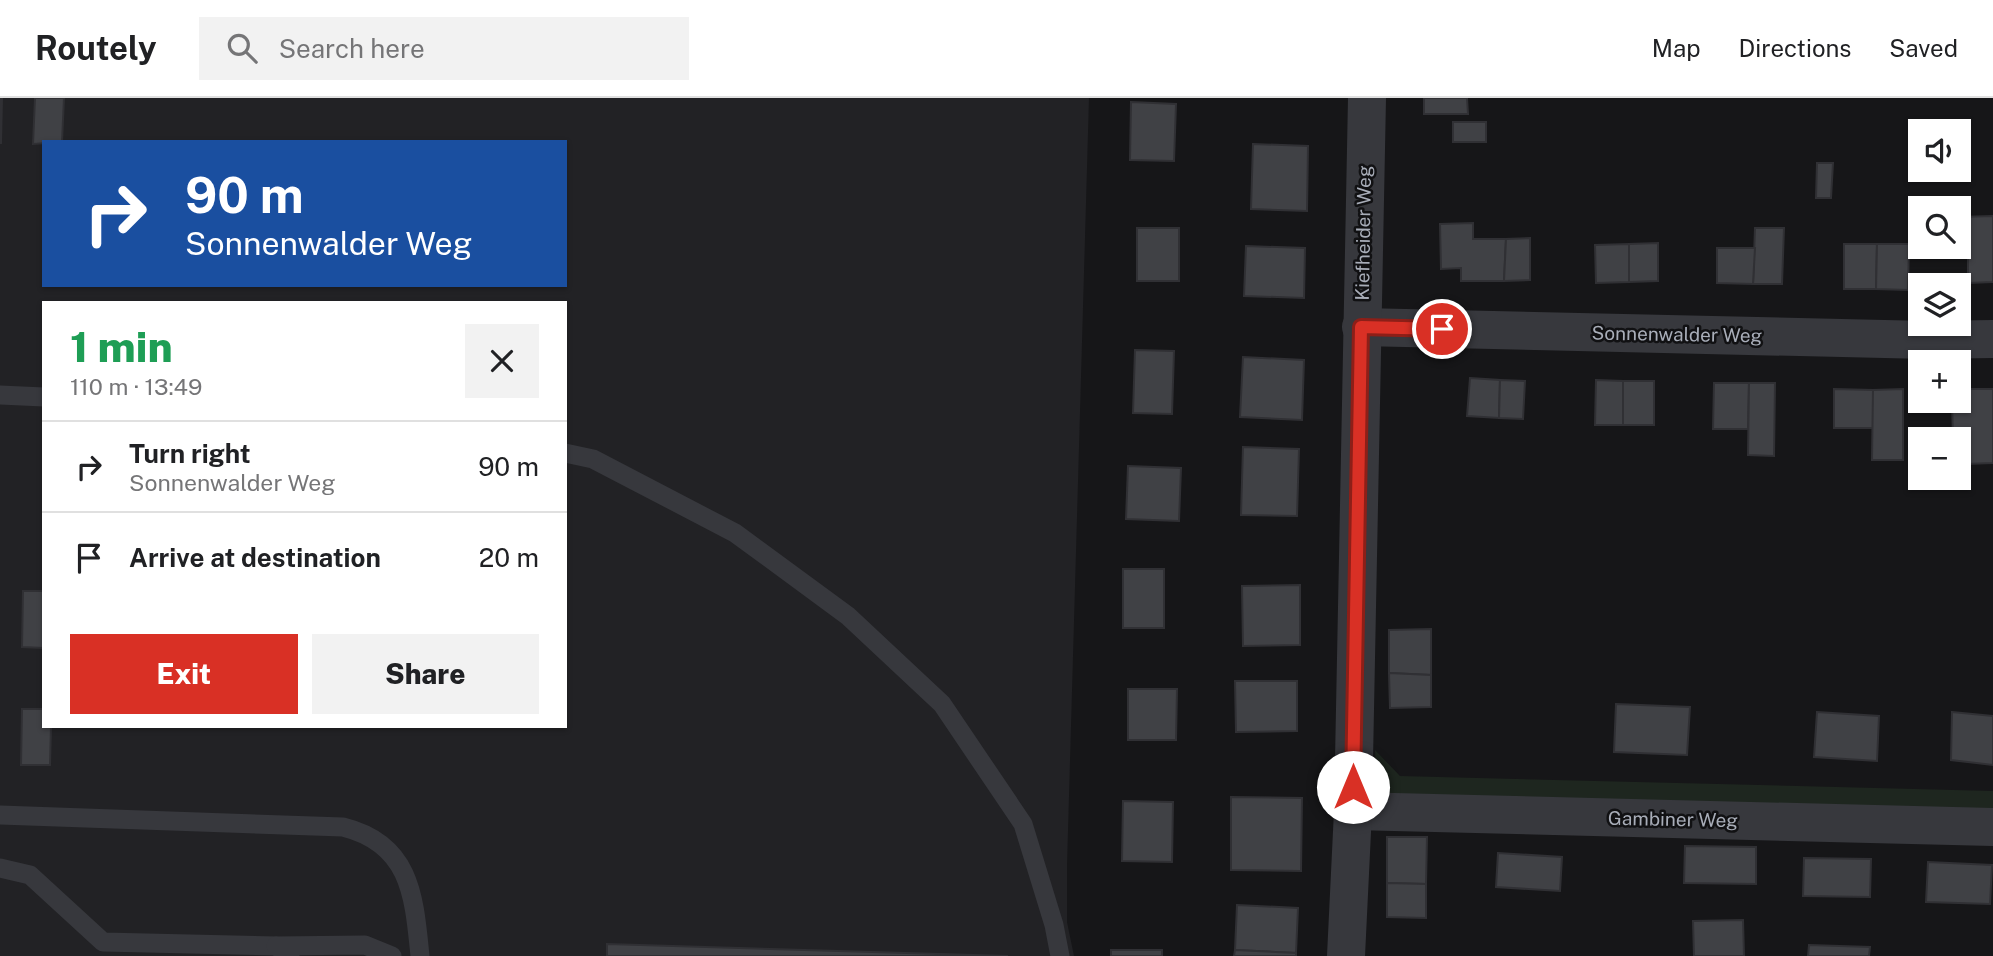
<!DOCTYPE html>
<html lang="en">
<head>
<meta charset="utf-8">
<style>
  body { margin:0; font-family:"Public Sans",sans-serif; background:#f2f2f2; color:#202124; height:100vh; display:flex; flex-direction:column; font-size:26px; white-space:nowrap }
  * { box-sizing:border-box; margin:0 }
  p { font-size:23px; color:#757577 }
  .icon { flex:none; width:38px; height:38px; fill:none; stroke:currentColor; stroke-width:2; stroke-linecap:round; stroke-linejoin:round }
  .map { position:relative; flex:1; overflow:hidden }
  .sheet { position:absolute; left:42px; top:203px; width:525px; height:427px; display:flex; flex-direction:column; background:#fff; border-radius:0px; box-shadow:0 2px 5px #0004 }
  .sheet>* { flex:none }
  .top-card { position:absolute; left:42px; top:42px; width:525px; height:147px; border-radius:0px; box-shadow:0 2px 5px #0004; background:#1a4fa0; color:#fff; overflow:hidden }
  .controls { position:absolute; left:1908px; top:21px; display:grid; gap:14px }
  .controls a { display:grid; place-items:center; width:63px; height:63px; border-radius:0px; background:#fff; box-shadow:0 2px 5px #0004; font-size:35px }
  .pin { position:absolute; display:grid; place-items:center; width:60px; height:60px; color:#fff; margin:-30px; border:4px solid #fff; border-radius:50%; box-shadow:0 2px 7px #0007 }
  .me { position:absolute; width:77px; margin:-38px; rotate:0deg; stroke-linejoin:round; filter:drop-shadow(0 0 5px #0008) }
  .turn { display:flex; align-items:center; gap:24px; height:147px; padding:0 28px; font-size:32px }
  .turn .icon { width:91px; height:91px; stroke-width:2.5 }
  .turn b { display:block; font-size:49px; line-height:60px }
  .round { display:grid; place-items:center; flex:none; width:74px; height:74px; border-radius:0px; background:#f2f2f2 }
  .summary { display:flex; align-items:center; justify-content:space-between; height:119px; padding:0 28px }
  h1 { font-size:42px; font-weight:800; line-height:52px; color:#1e9e55 }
  .button { display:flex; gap:14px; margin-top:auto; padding:14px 28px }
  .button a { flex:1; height:80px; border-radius:0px; background:#d93025; color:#fff; font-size:28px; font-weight:800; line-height:80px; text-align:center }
  .button a+a { background:#f2f2f2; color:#202124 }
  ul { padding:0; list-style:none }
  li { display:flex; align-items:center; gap:21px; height:91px; padding:0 28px; border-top:2px solid #e0e0e0 }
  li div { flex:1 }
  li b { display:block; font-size:26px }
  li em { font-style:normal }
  header { display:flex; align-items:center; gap:42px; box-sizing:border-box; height:98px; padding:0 35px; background:#fff; border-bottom:2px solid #e0e0e0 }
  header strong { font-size:33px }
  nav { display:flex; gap:38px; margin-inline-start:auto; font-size:24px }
  .search { width:490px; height:63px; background:#f2f2f2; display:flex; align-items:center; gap:18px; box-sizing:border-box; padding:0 24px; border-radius:0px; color:#757577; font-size:26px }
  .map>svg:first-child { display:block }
  .built { fill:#222225; fill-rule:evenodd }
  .green { fill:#1e261f }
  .building { fill:#404145; stroke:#303034; stroke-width:2 }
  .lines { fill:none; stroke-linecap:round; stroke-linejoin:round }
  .lane { stroke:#37383d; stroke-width:19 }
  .street { stroke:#37383d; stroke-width:38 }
  .route-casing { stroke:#8d1f18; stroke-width:18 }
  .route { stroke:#d93025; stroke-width:12 }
  .labels { text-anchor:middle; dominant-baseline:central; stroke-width:5; stroke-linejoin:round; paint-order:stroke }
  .street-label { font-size:19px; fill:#a8adb8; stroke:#111113 }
</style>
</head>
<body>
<header>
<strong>Routely</strong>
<div class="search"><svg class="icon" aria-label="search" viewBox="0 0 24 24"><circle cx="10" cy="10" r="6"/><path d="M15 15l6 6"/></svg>Search here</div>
<nav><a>Map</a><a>Directions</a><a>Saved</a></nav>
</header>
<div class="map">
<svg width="1993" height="858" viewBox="0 0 1993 858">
  <rect width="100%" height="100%" fill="#161618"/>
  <path class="built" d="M0 0H1089L1067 768V824L1074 858H0ZM44 44H565V187H44ZM44 205H565V628H44Z"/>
  <polygon class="green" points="1375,652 1400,678 1993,693 1993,714 1377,699"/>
  <g class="building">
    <polygon points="0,0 2,0 1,45 0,45"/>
    <polygon points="35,0 64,0 62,44 33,46"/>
    <polygon points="1424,0 1467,0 1468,16 1424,16"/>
    <polygon points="1131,4 1176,6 1174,63 1130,62"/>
    <rect x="1453" y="24" width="33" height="20"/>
    <polygon points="1253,46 1308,48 1307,113 1251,111"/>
    <polygon points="1817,65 1833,65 1831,100 1816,100"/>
    <polygon points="1993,118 1993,184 1968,185 1968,151 1951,151 1958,149 1958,119"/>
    <polygon points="1473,125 1473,141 1506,141 1504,183 1461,183 1461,170 1441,171 1440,126"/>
    <rect x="1137" y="130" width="42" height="53"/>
    <polygon points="1755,130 1784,130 1782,186 1753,186"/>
    <polygon points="1530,140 1530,182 1504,183 1506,141"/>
    <polygon points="1658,145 1658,183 1629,184 1629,146"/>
    <polygon points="1629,146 1629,184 1596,185 1595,147"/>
    <polygon points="1844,146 1877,146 1876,191 1844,191"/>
    <polygon points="1877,146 1909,146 1908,192 1876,191"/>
    <polygon points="1246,148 1305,150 1304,200 1244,198"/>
    <polygon points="1717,150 1755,150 1753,186 1717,185"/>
    <polygon points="1135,252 1174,253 1172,316 1133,315"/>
    <polygon points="1243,259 1304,262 1302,322 1240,319"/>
    <polygon points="1470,280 1500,282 1499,320 1467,318"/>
    <polygon points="1500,282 1525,283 1523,321 1499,320"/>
    <polygon points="1596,282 1623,283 1623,327 1595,327"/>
    <rect x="1623" y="283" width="31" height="44"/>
    <polygon points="1714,285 1749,285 1748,331 1713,331"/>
    <polygon points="1749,285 1775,285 1774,358 1748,357"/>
    <polygon points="1834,291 1873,292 1873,330 1834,330"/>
    <polygon points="1903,291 1903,362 1872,362 1873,292"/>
    <polygon points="1967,291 1993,291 1993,365 1966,366 1966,348 1958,348 1958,341 1953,341 1952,303 1967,301"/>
    <polygon points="1243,349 1299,351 1297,418 1241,417"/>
    <polygon points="1128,368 1181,370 1179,423 1126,421"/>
    <rect x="1123" y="471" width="41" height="59"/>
    <polygon points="1300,487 1300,547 1243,548 1242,488"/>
    <polygon points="23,493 44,493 44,550 22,549"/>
    <polygon points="1431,531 1431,577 1389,575 1389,532"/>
    <polygon points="1389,575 1431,577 1431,609 1390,610"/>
    <polygon points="1235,583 1297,583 1297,633 1236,634"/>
    <polygon points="1128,591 1177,591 1176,642 1128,642"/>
    <polygon points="1616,606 1690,609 1687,657 1614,654"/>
    <polygon points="22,611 44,611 44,628 51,628 50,667 21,667"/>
    <polygon points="1817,614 1879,618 1877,663 1814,659"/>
    <polygon points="1952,614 1993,618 1993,667 1951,662"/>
    <polygon points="1231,699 1302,700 1301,773 1231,772"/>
    <polygon points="1123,703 1173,704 1172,764 1122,763"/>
    <polygon points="1387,739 1427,739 1426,786 1387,785"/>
    <polygon points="1685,748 1756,749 1756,786 1684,785"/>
    <polygon points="1498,755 1562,759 1560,793 1496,789"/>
    <polygon points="1804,760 1871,761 1870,799 1803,798"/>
    <polygon points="1928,764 1992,767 1990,806 1926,804"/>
    <polygon points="1387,785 1426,786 1426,820 1387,819"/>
    <polygon points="1237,807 1298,810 1296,855 1235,852"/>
    <polygon points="1743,822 1744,858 1694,858 1693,823"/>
    <polygon points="607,846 1008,858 607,858"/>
    <polygon points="1809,847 1870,849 1869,858 1808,858"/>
    <rect x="1111" y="852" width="51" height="6"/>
    <polygon points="1235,852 1296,855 1296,858 1234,858"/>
  </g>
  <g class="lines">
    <g class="lane">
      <polyline points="0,297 44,299"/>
      <polyline points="565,355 593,361 735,435 848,518 942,606 1023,726 1054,827 1060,858"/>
      <path d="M0 717 343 729C411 746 414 798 420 858"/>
      <polyline points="0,770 30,777 103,844 276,848 290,858"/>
      <polyline points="276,848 365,847 392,858"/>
    </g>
    <g class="street">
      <polyline points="1361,229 1927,242 1993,241"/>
      <polyline points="1353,713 1993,729"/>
      <polyline points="1346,858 1353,713 1367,0"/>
    </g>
  </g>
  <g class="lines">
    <g class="route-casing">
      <polyline id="route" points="1353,689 1361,229 1442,231"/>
    </g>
    <use href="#route" class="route"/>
  </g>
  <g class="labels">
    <g class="street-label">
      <text transform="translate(1363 135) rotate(-89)">Kiefheider Weg</text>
      <text transform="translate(1677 236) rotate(1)">Sonnenwalder Weg</text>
      <text transform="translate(1673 721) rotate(1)">Gambiner Weg</text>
    </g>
  </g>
</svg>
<div class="controls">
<a><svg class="icon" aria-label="sound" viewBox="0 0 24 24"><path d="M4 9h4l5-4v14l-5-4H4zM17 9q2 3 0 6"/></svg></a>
<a><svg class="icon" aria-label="search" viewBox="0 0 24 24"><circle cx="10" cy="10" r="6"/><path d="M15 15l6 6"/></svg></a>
<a><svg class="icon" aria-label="layers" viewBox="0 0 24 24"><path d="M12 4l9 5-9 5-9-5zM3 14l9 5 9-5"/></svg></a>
<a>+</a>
<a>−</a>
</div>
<div class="pin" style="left:1442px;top:231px;background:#d93025"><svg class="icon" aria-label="arrive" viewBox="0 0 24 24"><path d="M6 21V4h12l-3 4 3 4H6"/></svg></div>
<svg class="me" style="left:1353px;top:689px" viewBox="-20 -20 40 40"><circle r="19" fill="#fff"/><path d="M0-13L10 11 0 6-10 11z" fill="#d93025"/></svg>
<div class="top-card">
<div class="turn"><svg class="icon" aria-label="right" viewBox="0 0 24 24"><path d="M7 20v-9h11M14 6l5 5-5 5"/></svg><div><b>90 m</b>Sonnenwalder Weg</div></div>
</div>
<section class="sheet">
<div class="summary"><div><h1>1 min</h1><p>110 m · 13:49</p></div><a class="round"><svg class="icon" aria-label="close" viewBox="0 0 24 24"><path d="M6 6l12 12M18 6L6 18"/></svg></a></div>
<ul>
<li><svg class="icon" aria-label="right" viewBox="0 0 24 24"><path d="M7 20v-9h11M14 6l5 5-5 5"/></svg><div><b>Turn right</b><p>Sonnenwalder Weg</p></div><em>90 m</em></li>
<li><svg class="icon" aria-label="arrive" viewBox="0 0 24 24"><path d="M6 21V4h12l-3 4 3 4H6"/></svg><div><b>Arrive at destination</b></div><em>20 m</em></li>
</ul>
<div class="button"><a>Exit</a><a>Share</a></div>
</section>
</div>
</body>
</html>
